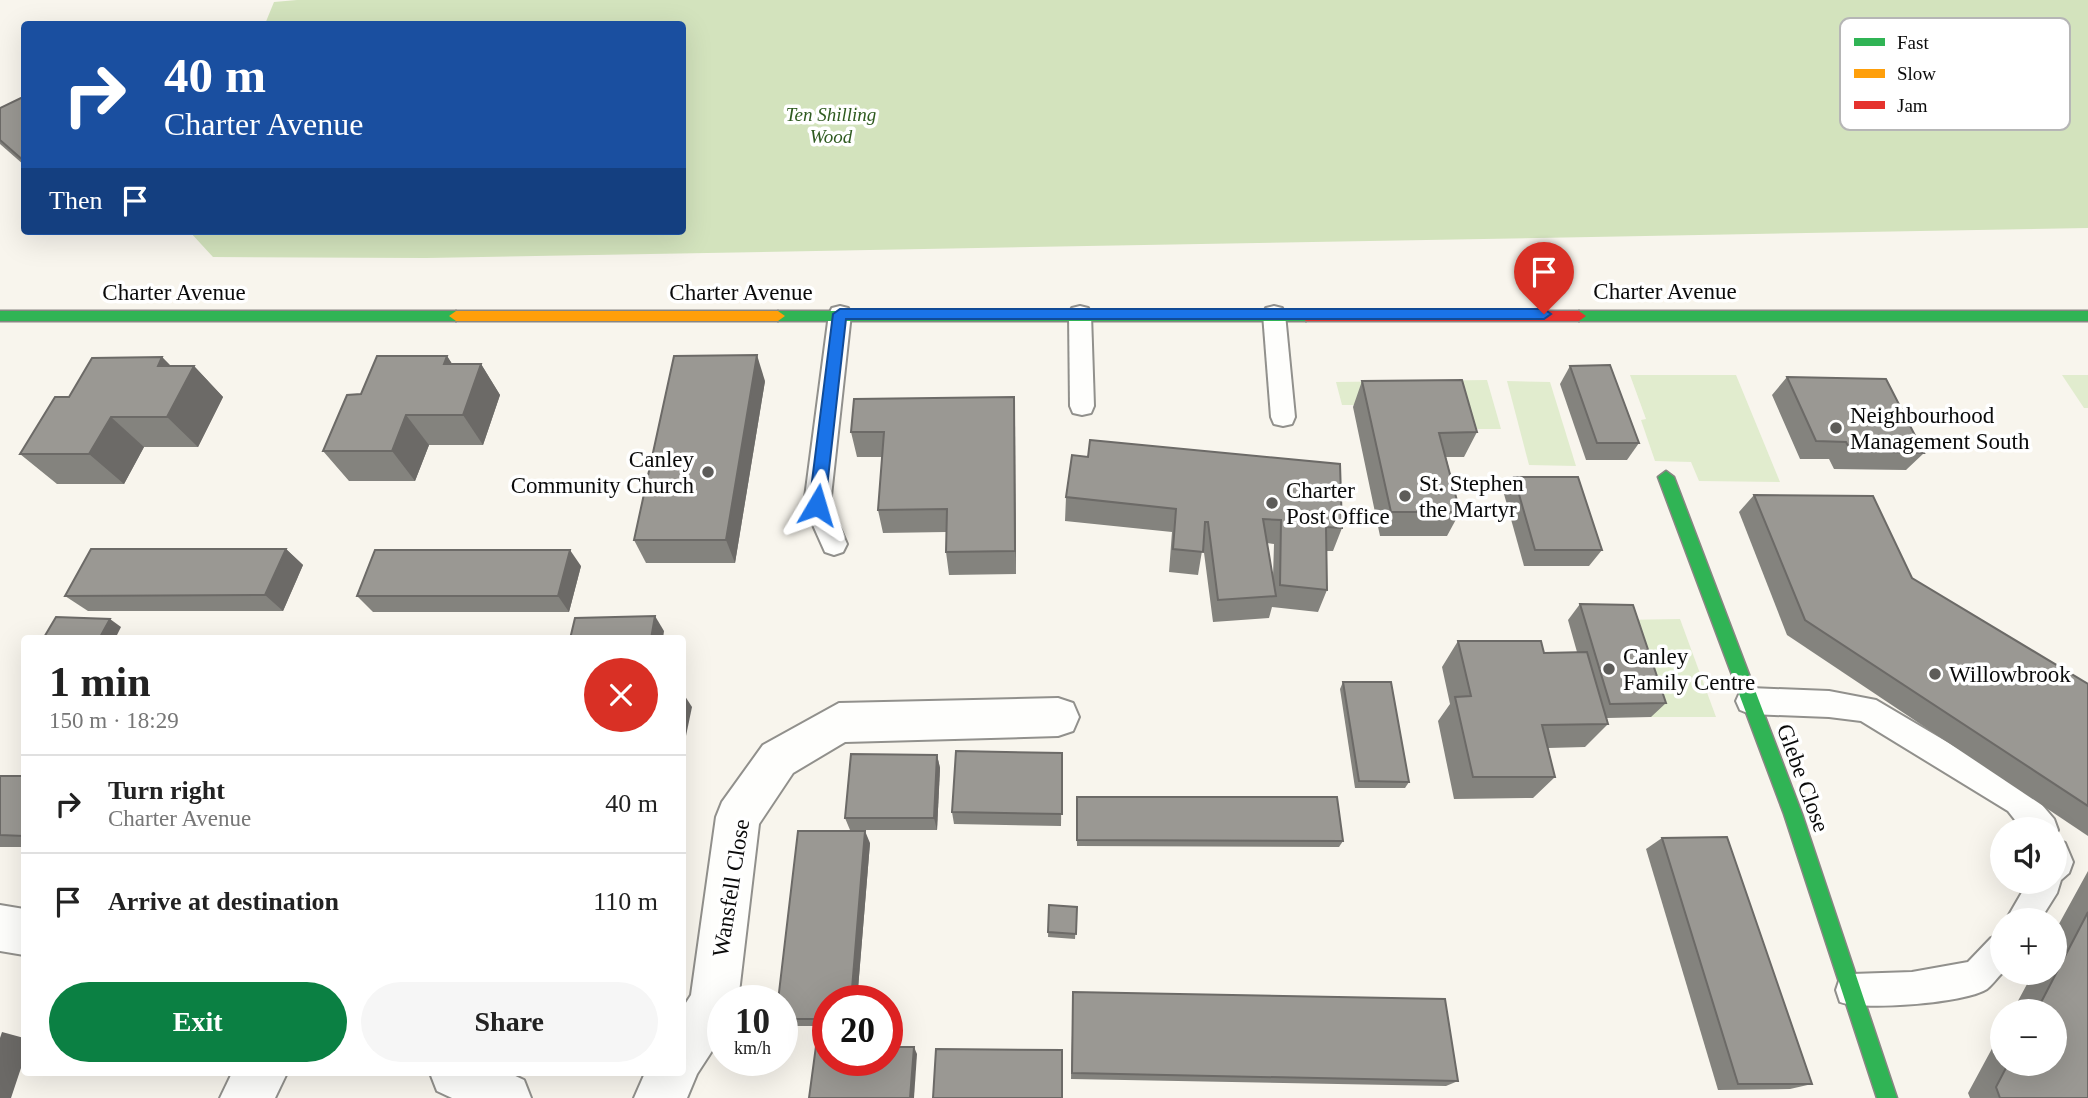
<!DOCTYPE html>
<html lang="en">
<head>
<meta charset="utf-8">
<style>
  body { margin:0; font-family:"Times New Roman",serif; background:#f6f6f6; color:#222; height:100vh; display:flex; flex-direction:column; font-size:26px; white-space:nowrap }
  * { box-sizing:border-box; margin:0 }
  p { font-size:23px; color:#767676 }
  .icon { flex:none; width:38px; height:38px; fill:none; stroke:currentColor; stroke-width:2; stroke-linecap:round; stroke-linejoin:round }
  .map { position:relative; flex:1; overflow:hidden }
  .panel { position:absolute; left:21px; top:635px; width:665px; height:441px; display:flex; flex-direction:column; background:#fff; border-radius:7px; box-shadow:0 7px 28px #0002 }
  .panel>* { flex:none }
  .guide { position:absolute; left:21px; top:21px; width:665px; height:214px; border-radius:7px; box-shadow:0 7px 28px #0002; background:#1a4fa0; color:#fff; overflow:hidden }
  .controls { position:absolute; left:1990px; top:817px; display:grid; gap:14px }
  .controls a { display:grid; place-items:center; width:77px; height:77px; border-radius:50%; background:#fff; box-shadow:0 7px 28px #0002; font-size:35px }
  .speed { position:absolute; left:707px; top:985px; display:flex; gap:14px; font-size:35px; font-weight:700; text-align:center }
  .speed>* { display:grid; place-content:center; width:91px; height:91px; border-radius:50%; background:#fff; box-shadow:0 7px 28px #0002; line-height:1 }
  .speed small { font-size:18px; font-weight:400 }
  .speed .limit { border:10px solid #d22; background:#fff; color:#111 }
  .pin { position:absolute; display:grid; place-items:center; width:60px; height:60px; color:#fff; margin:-72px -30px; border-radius:50% 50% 50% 0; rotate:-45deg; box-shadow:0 0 7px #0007 }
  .pin .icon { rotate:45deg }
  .me { position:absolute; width:77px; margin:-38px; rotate:7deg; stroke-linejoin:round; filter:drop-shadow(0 0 5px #0008) }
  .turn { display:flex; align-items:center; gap:24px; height:147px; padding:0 28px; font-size:32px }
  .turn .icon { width:91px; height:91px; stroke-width:2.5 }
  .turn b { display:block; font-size:49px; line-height:60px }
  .then { display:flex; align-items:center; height:66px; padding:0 28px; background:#0003; gap:14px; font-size:26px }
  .round { display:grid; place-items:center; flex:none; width:74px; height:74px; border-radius:37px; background:#f6f6f6 }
  .overview { display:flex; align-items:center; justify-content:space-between; height:119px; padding:0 28px }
  h1 { font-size:42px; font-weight:700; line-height:52px }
  .button { display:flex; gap:14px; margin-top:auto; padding:14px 28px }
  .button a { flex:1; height:80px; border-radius:42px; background:#0b8043; color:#fff; font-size:28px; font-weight:700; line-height:80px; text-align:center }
  .button a+a { background:#f6f6f6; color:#222 }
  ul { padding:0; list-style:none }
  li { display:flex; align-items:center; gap:21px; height:98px; padding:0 28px; border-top:2px solid #e0e0e0 }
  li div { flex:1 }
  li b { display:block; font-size:26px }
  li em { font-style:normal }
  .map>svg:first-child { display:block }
  .green { fill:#e1ecce }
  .forest { fill:#d3e3bd }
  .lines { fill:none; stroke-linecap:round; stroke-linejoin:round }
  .lane-casing { stroke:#91908c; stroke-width:4 }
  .street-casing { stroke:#91908c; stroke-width:4 }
  .fast-casing { stroke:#888683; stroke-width:3 }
  .slow-casing { stroke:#888683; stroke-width:3 }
  .jam-casing { stroke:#888683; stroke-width:3 }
  .lane { fill:#fefefc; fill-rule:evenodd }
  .street { fill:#fefefc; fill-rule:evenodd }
  .fast { fill:#30b455; fill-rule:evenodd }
  .slow { fill:#ff9f0a; fill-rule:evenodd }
  .jam { fill:#e5322d; fill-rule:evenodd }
  .wall { fill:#84837e; fill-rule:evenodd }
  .shaded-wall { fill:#6c6a67 }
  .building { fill:#9a9893; stroke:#6c6a67; stroke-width:2 }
  .route { fill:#1a73e8; stroke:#114b97; stroke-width:2 }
  .poi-dot { fill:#5d5c59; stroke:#fff; stroke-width:2.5 }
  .labels { text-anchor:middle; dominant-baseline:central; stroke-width:7; stroke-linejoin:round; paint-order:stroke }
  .far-park-label { font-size:19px; font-style:italic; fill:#2f5b20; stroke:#fff }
  .street-label { font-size:23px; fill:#0a0a0a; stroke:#fff }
  .poi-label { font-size:23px; fill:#0a0a0a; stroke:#fff; text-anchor:start }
  .key { fill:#fff; stroke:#b6b6b6; stroke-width:2 }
  .key-label { font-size:19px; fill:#0a0a0a }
</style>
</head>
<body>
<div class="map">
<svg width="2088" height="1098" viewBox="0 0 2088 1098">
  <rect width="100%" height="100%" fill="#f8f5ed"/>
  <g class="green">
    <polygon points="1630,375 1736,375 1780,482 1699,481 1691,462 1655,461 1641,420 1646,419"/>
    <polygon points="2062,375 2088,375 2088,408 2084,408"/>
    <polygon points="1487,380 1501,429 1457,429 1450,405 1342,405 1336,382"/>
    <polygon points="1507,381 1550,382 1576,466 1529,465"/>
    <polygon points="1680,619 1716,717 1651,717 1620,620"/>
  </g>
  <polygon class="forest" points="297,0 2088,0 2088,228 426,258 213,257 189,231 682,231 682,24 265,24 274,2"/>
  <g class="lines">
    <g class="lane-casing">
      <g id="lane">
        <polygon points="840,306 848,308 851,314 830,505 847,544 843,552 834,555 825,552 804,505 829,314 832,308"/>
        <polygon points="1080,306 1088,308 1091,314 1094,406 1091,413 1082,415 1073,413 1070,406 1069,314 1072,308"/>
        <polygon points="1274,306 1282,308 1285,314 1295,417 1292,424 1283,426 1274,424 1271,417 1263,314 1266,308"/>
        <polygon points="1750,688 1829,691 1876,700 2030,791 2054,819 2058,830 2054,839 2054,830 2023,830 2008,811 1861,721 1829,717 1750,714 1740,710 1736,701 1740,692"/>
        <polygon points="2054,839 2065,843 2073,862 2069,873 2061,880 2057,893 2040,920 2006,920 2028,882 2054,882"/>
        <path d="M2002 933V973C1997 978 1992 985 1987 989 1966 1003 1863 1011 1840 1002L1836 990 1840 978 1852 974 1912 972 1968 962 1991 938Z"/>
      </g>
    </g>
    <g class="street-casing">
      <g id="street">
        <polygon points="1058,698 1073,703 1079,717 1073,731 1058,736 845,742 793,773 759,824 738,1001 723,1001 723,1034 697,1074 687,1098 634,1098 645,1073 682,1073 682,1009 691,995 716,817 722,802 763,745 839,703"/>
        <polygon points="0,905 24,909 24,955 0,951"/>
        <polygon points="232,1073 287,1073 275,1098 220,1098"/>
        <polygon points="430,1073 509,1073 524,1080 531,1098 452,1098 437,1091"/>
      </g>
    </g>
    <g class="fast-casing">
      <g id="fast">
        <polygon points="0,311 456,311 463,316 456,321 0,321"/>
        <polygon points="778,311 1306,311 1313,316 1306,321 778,321 771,316"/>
        <polygon points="1579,311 2088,311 2088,321 1579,321 1572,316"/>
        <polygon points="1666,471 1674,477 1802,814 1897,1098 1877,1098 1784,814 1658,477"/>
      </g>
    </g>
    <g class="slow-casing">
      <polygon id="slow" points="456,311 778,311 785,316 778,321 456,321 449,316"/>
    </g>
    <g class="jam-casing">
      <polygon id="jam" points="1306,311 1579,311 1586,316 1579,321 1306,321 1299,316"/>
    </g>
    <use href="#lane" class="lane"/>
    <use href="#street" class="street"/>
    <use href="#fast" class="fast"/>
    <use href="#slow" class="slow"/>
    <use href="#jam" class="jam"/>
  </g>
  <g class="wall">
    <polygon points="24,98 24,165 0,144 0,108"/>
    <polygon points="447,356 452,364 481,364 500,395 483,445 429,445 415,481 349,481 323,451 361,394"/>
    <polygon points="162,357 171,366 194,366 223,397 198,447 144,447 124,484 57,484 20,454 69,397"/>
    <polygon points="1570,366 1639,443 1627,460 1586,460 1560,384"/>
    <polygon points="1787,377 1924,453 1906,470 1834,469 1829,459 1800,459 1772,395"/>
    <polygon points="765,381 735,563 646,563 634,540"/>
    <polygon points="1362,381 1477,432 1464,457 1446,457 1460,512 1447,536 1380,536 1353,407"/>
    <polygon points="1014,397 1016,574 949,575 946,552 946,532 883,533 878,510 882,457 857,457 851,432"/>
    <path d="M1072 455 1342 528 1333 551H1326L1327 590 1318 612 1272 607 1269 618 1213 622 1203 545 1198 575 1169 572 1172 532 1065 521 1066 497ZM1267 543 1274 544 1273 577Z"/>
    <polygon points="1514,477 1602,550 1589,566 1524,566 1504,494"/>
    <polygon points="1754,495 1912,578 2088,684 2088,836 1787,635 1739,512"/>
    <polygon points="286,549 303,565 283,611 88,611 65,596"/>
    <polygon points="581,566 569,612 373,612 357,596"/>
    <polygon points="1580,604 1666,703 1651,717 1607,718 1608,724 1585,747 1548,748 1555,777 1533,798 1454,799 1438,721 1450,704 1442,667 1458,641 1544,653 1577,652 1568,620"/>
    <polygon points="1343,682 1409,782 1405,788 1355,788 1340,689"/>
    <polygon points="1062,753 1061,826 954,824 952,812"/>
    <polygon points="937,755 940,768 937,830 850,830 845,818"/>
    <rect x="0" y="776" width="24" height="71"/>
    <polygon points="1076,803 1343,841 1339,847 1077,846"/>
    <polygon points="1662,838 1812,1084 1790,1089 1718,1090 1646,849"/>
    <polygon points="870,843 857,1001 828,1001 828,1026 783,1026 782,1001"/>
    <polygon points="2088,871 2088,1098 1970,1098 1968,1093 2002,1030 2002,1064 2054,1064 2054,1012 2012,1012 2033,973 2054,973 2054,933"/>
    <polygon points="1049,905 1077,907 1075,939 1048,937"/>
    <polygon points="1073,992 1458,1081 1446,1086 1071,1079"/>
  </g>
  <g class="shaded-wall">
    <polygon points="757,355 765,381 735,563 726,540"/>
    <polygon points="447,356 467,387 444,364"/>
    <polygon points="162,357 186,382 194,366 223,397 198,447 167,417 158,366"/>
    <polygon points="481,364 500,395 483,445 463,415"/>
    <polygon points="1014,397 1015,422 1016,574 1015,551"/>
    <polygon points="406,415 429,445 415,481 392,451"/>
    <polygon points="111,417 144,447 124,484 89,454"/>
    <polygon points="286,549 303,565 283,611 265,595"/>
    <polygon points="570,550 581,566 569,612 558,596"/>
    <polygon points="655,616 664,631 663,639 651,639"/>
    <polygon points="110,619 121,627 115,639 99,639"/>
    <polygon points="683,693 692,707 682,755 682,695"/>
    <polygon points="937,755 940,768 937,830 934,818"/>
    <polygon points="865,831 870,843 857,1001 851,1001"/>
    <polygon points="2,1032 24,1038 24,1059 11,1098 0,1098 0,1038"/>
    <polygon points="914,1047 917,1054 914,1098 910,1098"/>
  </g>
  <g class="building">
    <polygon points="23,97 24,98 24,161 0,140 0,108"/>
    <polygon points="757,355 726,540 634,540 674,356"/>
    <polygon points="377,356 447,356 444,364 481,364 463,415 406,415 392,451 323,451 347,395 361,394"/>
    <polygon points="162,357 158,366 194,366 167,417 111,417 89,454 20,454 55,397 69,397 92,358"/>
    <polygon points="1610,365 1639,443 1597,443 1570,366"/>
    <polygon points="1787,377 1886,379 1924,453 1851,451 1846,442 1816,441"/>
    <polygon points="1462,380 1477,432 1439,433 1460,512 1391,512 1362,381"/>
    <polygon points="1014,397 1015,551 946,552 947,509 878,510 884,432 851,432 854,399"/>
    <polygon points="1090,440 1340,464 1342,528 1326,527 1327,590 1280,585 1281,520 1263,519 1276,596 1218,600 1208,522 1205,522 1203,552 1173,549 1176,509 1066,497 1072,455 1088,457"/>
    <polygon points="1514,477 1578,477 1602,550 1535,550"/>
    <polygon points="1754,495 1873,496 1912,578 2088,684 2088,806 1805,620"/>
    <polygon points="91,549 286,549 265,595 65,596"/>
    <polygon points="375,550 570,550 558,596 357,596"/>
    <polygon points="1580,604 1633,605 1666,703 1610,704"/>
    <polygon points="655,616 651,639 570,639 575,618"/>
    <polygon points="56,617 110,619 99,639 43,639"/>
    <polygon points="1458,641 1541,641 1544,653 1587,652 1608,724 1542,725 1555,777 1473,777 1455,697 1471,696"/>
    <polygon points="1343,682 1391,682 1409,782 1359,781"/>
    <polygon points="956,751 1062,753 1062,814 952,812"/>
    <polygon points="851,754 937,755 934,818 845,818"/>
    <polygon points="0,776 24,776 24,836 0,835"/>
    <polygon points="1077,797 1337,797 1343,841 1077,840"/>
    <polygon points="798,831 865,831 851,1001 828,1001 828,1019 782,1019 782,1001 778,1001"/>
    <polygon points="1727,837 1812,1084 1738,1084 1662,838"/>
    <polygon points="1049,905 1077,907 1076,934 1048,932"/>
    <polygon points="2088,912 2088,1098 2000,1098 1996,1087 2008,1064 2054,1064 2054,1012 2036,1012"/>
    <polygon points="1073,992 1445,999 1458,1081 1072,1073"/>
    <polygon points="816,1046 828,1046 828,1060 887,1060 887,1047 914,1047 910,1098 809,1098"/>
    <polygon points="936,1049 1062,1050 1062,1098 933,1098"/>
  </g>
  <polygon class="route" points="840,309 1544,309 1551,314 1544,319 846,319 825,505 817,511 809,505 833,314"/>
  <g class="poi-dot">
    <circle cx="1836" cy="428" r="7"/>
    <circle cx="708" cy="472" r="7"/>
    <circle cx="1405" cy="496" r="7"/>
    <circle cx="1272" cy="503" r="7"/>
    <circle cx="1609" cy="669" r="7"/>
    <circle cx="1935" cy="674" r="7"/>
  </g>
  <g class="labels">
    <g class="far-park-label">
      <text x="831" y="114">Ten Shilling<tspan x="831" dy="22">Wood</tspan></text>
    </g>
    <g class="street-label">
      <text x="1665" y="291">Charter Avenue</text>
      <text x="174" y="292">Charter Avenue</text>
      <text x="741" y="292">Charter Avenue</text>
      <text transform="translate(1803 778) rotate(70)">Glebe Close</text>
      <text transform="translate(731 888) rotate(-81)">Wansfell Close</text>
    </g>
    <g class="poi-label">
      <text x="1850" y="415">Neighbourhood<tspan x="1850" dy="26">Management South</tspan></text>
      <text x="694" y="459" text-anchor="end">Canley<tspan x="694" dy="26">Community Church</tspan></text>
      <text x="1419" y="483">St. Stephen<tspan x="1419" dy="26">the Martyr</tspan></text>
      <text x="1286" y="490">Charter<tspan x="1286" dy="26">Post Office</tspan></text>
      <text x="1623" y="656">Canley<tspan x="1623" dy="26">Family Centre</tspan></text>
      <text x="1949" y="674">Willowbrook</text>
    </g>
  </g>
  <rect x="1840" y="18" width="230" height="112" rx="10" class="key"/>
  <rect x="1854" y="38" width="31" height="8" fill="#30b455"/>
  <rect x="1854" y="69" width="31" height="9" fill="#ff9f0a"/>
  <rect x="1854" y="101" width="31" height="8" fill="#e5322d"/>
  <g class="key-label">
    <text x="1897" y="49">Fast</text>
    <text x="1897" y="80">Slow</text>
    <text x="1897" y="112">Jam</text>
  </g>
</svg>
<div class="controls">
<a><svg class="icon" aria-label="sound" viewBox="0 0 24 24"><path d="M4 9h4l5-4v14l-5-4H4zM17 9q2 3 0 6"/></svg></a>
<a>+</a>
<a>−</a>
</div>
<div class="speed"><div>10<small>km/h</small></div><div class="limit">20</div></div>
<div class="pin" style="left:1544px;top:314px;background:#d93025"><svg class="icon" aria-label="arrive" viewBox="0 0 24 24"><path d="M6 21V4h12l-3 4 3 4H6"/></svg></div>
<svg class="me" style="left:817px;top:505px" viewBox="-20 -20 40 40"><path d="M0-17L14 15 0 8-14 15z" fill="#1a73e8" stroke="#fff" stroke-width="4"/></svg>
<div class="guide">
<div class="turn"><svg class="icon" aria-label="right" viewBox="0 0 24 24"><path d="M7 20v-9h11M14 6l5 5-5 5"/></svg><div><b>40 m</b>Charter Avenue</div></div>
<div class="then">Then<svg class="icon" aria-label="arrive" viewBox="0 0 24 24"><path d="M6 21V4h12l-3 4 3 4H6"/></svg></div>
</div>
<section class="panel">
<div class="overview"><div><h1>1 min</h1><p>150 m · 18:29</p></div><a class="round" style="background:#d93025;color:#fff"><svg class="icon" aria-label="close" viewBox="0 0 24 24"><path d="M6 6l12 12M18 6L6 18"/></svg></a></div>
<ul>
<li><svg class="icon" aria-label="right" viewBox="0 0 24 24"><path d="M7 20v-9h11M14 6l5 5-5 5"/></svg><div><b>Turn right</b><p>Charter Avenue</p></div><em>40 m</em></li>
<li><svg class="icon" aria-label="arrive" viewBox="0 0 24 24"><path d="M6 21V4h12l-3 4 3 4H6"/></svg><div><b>Arrive at destination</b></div><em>110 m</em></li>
</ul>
<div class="button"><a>Exit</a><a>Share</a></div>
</section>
</div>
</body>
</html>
